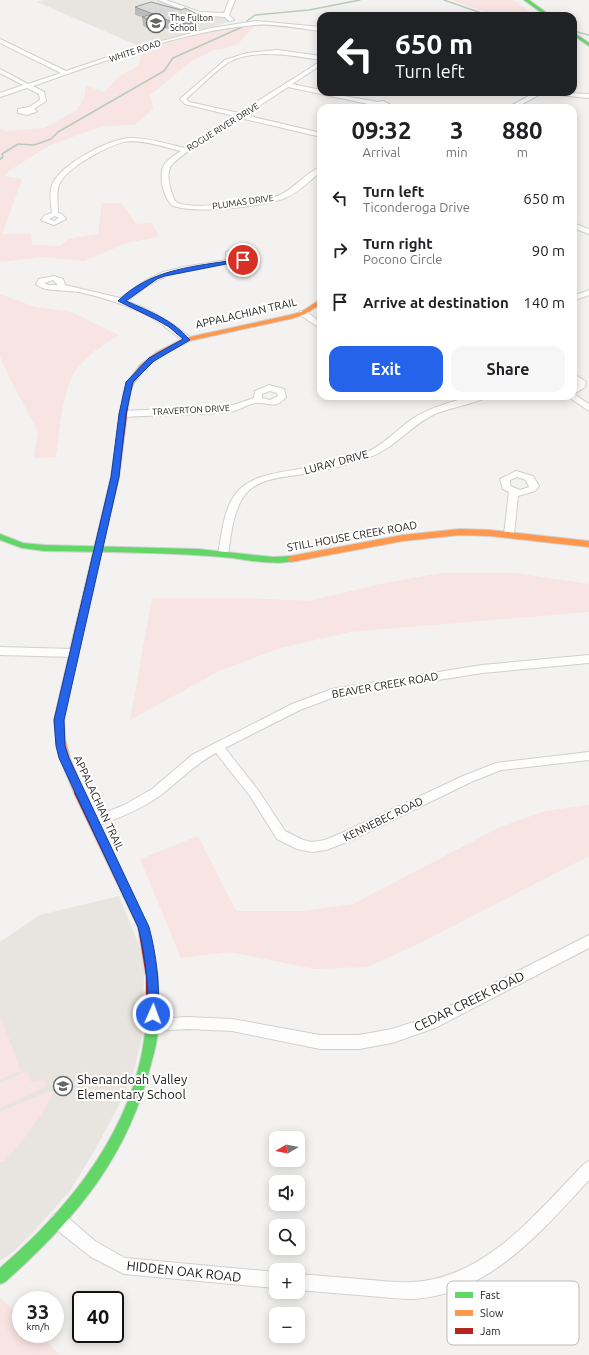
<!DOCTYPE html>
<html lang="en">
<head>
<meta charset="utf-8">
<style>
  body { margin:0; font-family:Ubuntu,sans-serif; background:#f6f6f6; color:#202124; height:100vh; display:flex; flex-direction:column; font-size:15px; white-space:nowrap }
  * { box-sizing:border-box; margin:0 }
  p { font-size:13px; color:#757577 }
  .icon { flex:none; width:22px; height:22px; fill:none; stroke:currentColor; stroke-width:2; stroke-linecap:round; stroke-linejoin:round }
  .map { position:relative; flex:1; overflow:hidden }
  .details { position:absolute; left:317px; top:104px; width:260px; height:296px; display:flex; flex-direction:column; background:#fff; border-radius:12px; box-shadow:0 2px 10px #0003 }
  .details>* { flex:none }
  .top-card { position:absolute; left:317px; top:12px; width:260px; height:84px; border-radius:12px; box-shadow:0 2px 10px #0003; background:#202124; color:#fff; overflow:hidden }
  .needle { width:26px; rotate:260deg }
  .buttons { position:absolute; left:269px; top:1131px; display:grid; gap:8px }
  .buttons a { display:grid; place-items:center; width:36px; height:36px; border-radius:8px; background:#fff; box-shadow:0 2px 10px #0003; font-size:20px }
  .speed { position:absolute; left:12px; top:1291px; display:flex; gap:8px; font-size:20px; font-weight:700; text-align:center }
  .speed>* { display:grid; place-content:center; width:52px; height:52px; border-radius:50%; background:#fff; box-shadow:0 2px 10px #0003; line-height:1 }
  .speed small { font-size:10px; font-weight:400 }
  .speed .limit { border:2px solid #111; border-radius:6px; background:#fff; color:#111 }
  .pin { position:absolute; display:grid; place-items:center; width:34px; height:34px; color:#fff; margin:-17px; border:2px solid #fff; border-radius:50%; box-shadow:0 1px 4px #0007 }
  .me { position:absolute; width:44px; margin:-22px; rotate:2deg; stroke-linejoin:round; filter:drop-shadow(0 0 3px #0008) }
  .turn { display:flex; align-items:center; gap:14px; height:84px; padding:0 12px; font-size:18px }
  .turn .icon { width:52px; height:52px; stroke-width:2.5 }
  .turn b { display:block; font-size:28px; line-height:34px }
  .eta { display:flex; justify-content:space-evenly; align-items:center; height:68px; text-align:center }
  .eta b { font-size:24px; font-weight:700; line-height:28px }
  .action { display:flex; gap:8px; margin-top:auto; padding:8px 12px }
  .action a { flex:1; height:46px; border-radius:12px; background:#2563eb; color:#fff; font-size:16px; font-weight:700; line-height:46px; text-align:center }
  .action a+a { background:#f6f6f6; color:#202124 }
  ul { padding:0; list-style:none }
  li { display:flex; align-items:center; gap:12px; height:52px; padding:0 12px }
  li div { flex:1 }
  li b { display:block; font-size:15px }
  li em { font-style:normal }
  .map>svg:first-child { display:block }
  .built { fill:#e8e4df }
  .green { fill:#f8e4e2 }
  .lines { fill:none; stroke-linecap:round; stroke-linejoin:round }
  .stream-far1 { stroke:#b9ccb9; stroke-width:1.5 }
  .stream { stroke:#b9ccb9; stroke-width:2 }
  .street-casing { stroke:#d0d0cf; stroke-width:2 }
  .fast-casing { stroke:#d0d0cf; stroke-width:2 }
  .slow-casing { stroke:#d0d0cf; stroke-width:2 }
  .jam-casing { stroke:#d0d0cf; stroke-width:2 }
  .street { fill:#fdfdfd; fill-rule:evenodd }
  .fast { fill:#63d668; fill-rule:evenodd }
  .slow { fill:#ff974d; fill-rule:evenodd }
  .jam { fill:#b3261e; fill-rule:evenodd }
  .wall { fill:#bbb }
  .shaded-wall { fill:#999898 }
  .building { fill:#dad9d9; stroke:#999898 }
  .route { fill:#2563eb; stroke:#184099 }
  .labels { text-anchor:middle; dominant-baseline:central; stroke-width:4; stroke-linejoin:round; paint-order:stroke }
  .far-poi-label { font-size:9px; fill:#1c1c1b; stroke:#fff; text-anchor:start }
  .far-street-label { font-size:9px; fill:#1c1c1b; stroke:#fff }
  .street-label { font-size:11px; fill:#1c1c1b; stroke:#fff }
  .near-street-label { font-size:13px; fill:#1c1c1b; stroke:#fff }
  .near-poi-label { font-size:13px; fill:#1c1c1b; stroke:#fff; text-anchor:start }
  .key { fill:#fff; stroke:#bbb; stroke-width:1 }
  .key-label { font-size:11px; fill:#1c1c1b }
</style>
</head>
<body>
<div class="map">
<svg width="589" height="1355" viewBox="0 0 589 1355">
  <rect width="100%" height="100%" fill="#f3f2f1"/>
  <g class="built">
    <polygon points="46,0 155,0 198,16 224,17 229,22 139,46 37,2"/>
    <polygon points="119,896 140,948 144,969 143,1034 135,1067 119,1105 96,1148 70,1191 36,1229 14,1251 0,1261 0,942 40,915"/>
  </g>
  <g class="green">
    <polygon points="451,0 514,0 536,16 497,16"/>
    <polygon points="256,24 238,44 223,49 214,50 190,62 150,95 153,109 135,125 105,126 94,129 48,146 9,171 5,176 22,179 2,234 31,234 32,245 61,246 68,239 98,234 102,203 121,203 136,224 152,223 159,237 127,243 84,261 41,257 0,262 0,129 5,131 44,128 77,110 84,98 86,86 105,92 119,76 139,66 141,53 145,49 215,30"/>
    <path d="M0 294 35 307 71 312 119 335C103 345 88 354 76 370 63 386 59 436 56 457L34 458 38 431 12 383 0 357Z"/>
    <polygon points="441,573 514,573 589,584 589,612 350,632 277,649 219,671 130,720 152,598 246,598 309,601 380,584"/>
    <polygon points="589,805 589,856 416,945 367,967 314,969 230,952 181,958 140,859 198,836 236,911 302,911 353,904 500,827 545,811"/>
    <polygon points="0,1015 21,1071 0,1080"/>
    <polygon points="28,1071 31,1082 45,1079 47,1086 0,1108 0,1082"/>
    <path d="M47 1092H54C40 1118 24 1142 3 1162L0 1161V1112Z"/>
    <polygon points="0,1298 21,1318 21,1334 38,1334 60,1355 0,1355"/>
  </g>
  <g class="lines">
    <g class="stream-far1">
      <polyline points="444,0 490,16"/>
      <polyline points="247,21 255,15 309,10 360,0"/>
      <polyline points="573,31 589,35"/>
      <polyline points="0,159 3,157 2,154 18,144 34,145 51,139 58,132 164,71 173,58 242,27"/>
    </g>
    <polyline class="stream" points="0,159 2,158"/>
    <g class="street-casing">
      <g id="street">
        <polygon points="158,0 166,0 200,12 224,13 229,0 235,0 229,15 234,20 229,21 225,17 197,15"/>
        <path d="M256 21 321 27V31C300 29 275 23 255 25 181 31 103 62 33 86L44 92 46 101 34 109 37 111 36 112 27 115 18 113V109L29 107 40 100 39 94 27 88 0 97V93L23 85 0 73V69L28 84 61 73 0 43V39L66 71 135 48 211 28Z"/>
        <path d="M277 50 321 56V60C294 56 254 48 229 62 216 70 198 89 186 99L189 102 239 113 321 61V65L292 84 321 90V92L378 102 383 101 393 106 391 108H385L386 106H380L381 108H375L373 105 288 87 245 115 321 133V137L240 118C228 126 174 157 170 168 166 177 171 192 175 201 185 212 266 201 280 195 295 188 306 172 321 167V172C309 181 297 194 283 199 257 207 198 214 173 206 164 199 158 176 164 165 168 159 175 155 181 151 164 147 147 141 130 141 113 142 65 168 59 185 56 194 58 204 58 213L62 214 66 219 54 225 43 221 41 220 45 215 52 213C51 204 49 194 52 185 59 165 110 138 131 138 149 138 167 144 185 148L234 116 185 104 180 99 181 98 225 60 247 53ZM55 216 59 218 54 221 49 219Z"/>
        <polygon points="536,92 544,92 515,108 507,108"/>
        <polygon points="544,92 589,94 589,98 547,94"/>
        <polygon points="573,223 589,229 589,234 573,228"/>
        <path d="M236 249 248 250 253 256 246 262H236L168 275 150 284 127 301C150 309 171 322 190 337V341H187C178 339 164 325 154 319 132 306 108 299 83 293 70 289 44 293 36 284L39 279 54 276 63 279 65 285 120 298 145 281 163 272 183 267 227 260 226 252ZM237 253 245 256 242 258 234 257 233 255ZM53 280 58 285H48L44 283Z"/>
        <polygon points="589,290 589,295 573,301 573,296"/>
        <polygon points="300,311 306,311 321,323 321,329 300,315"/>
        <polygon points="573,373 586,382 585,387 574,394 589,404 589,411 567,396 573,396 573,388 578,384 573,380"/>
        <path d="M269 385 284 389 286 397C275 411 267 401 256 403 247 404 239 411 230 412 195 415 158 415 123 417L119 414 123 411 230 406 254 398 255 391ZM270 391 277 393 278 396 270 400 262 398V394Z"/>
        <path d="M474 396H489C484 401 446 409 435 414 411 425 395 448 370 457 351 464 331 469 311 473 290 477 258 476 244 496 233 512 231 535 228 554L223 557 218 554C222 533 224 504 240 489 257 473 285 472 306 468 325 465 344 460 362 454 382 447 395 431 412 419 431 407 453 401 474 396Z"/>
        <path d="M516 471 533 476 539 486 535 491 518 496 514 534 509 537 504 534 509 492 503 489 500 479ZM517 477 526 480 529 487 520 490 510 486V480Z"/>
        <polygon points="0,647 73,649 78,653 73,657 0,655"/>
        <path d="M589 655V663L482 673 337 696 300 710 225 748 258 790 285 831 303 840 312 842 325 840 344 832 463 776 496 763 589 752V760L501 770 471 782 352 840 326 850 312 852 297 849 277 839 250 796 216 753C195 764 180 780 161 795 142 809 117 819 94 827L90 825 88 822 90 819 124 805 152 789 192 755 292 704 332 689 482 665Z"/>
        <polygon points="589,935 589,948 435,1028 392,1043 359,1049 320,1049 232,1031 188,1029 153,1031 148,1030 146,1025 148,1020 153,1019 188,1017 232,1019 320,1035 359,1035 392,1029 426,1018"/>
        <path d="M589 1161V1180C542 1231 488 1295 413 1299 399 1299 384 1297 370 1296 346 1294 322 1292 298 1290V1274C322 1276 347 1278 371 1280 385 1281 399 1283 413 1282 486 1278 537 1212 584 1164Z"/>
        <polygon points="59,1213 65,1215 95,1241 125,1258 276,1272 276,1288 124,1274 91,1257 53,1227 51,1221 53,1215"/>
      </g>
    </g>
    <g class="fast-casing">
      <g id="fast">
        <polygon points="524,0 529,0 551,16 546,16"/>
        <polygon points="573,32 589,43 589,46 573,35"/>
        <path d="M0 534 23 543 44 545 198 549 273 557 291 556 295 559C287 567 245 560 233 558 170 552 107 552 44 551L22 548 0 540Z"/>
        <path d="M152 1018 156 1019C161 1030 154 1053 151 1064 128 1157 75 1220 5 1282L0 1284V1268C73 1205 138 1124 146 1023L148 1019Z"/>
      </g>
    </g>
    <g class="slow-casing">
      <g id="slow">
        <polygon points="321,299 321,304 305,314 294,318 189,341 162,355 145,368 134,383 129,393 127,394 124,392 127,383 140,365 157,352 185,338 290,315 301,312"/>
        <polygon points="460,529 490,530 589,541 589,547 490,536 460,535 403,541 291,562 287,559 291,556 403,535"/>
        <polygon points="77,634 81,637 64,720 65,739 70,758 84,793 82,796 79,797 76,796 74,793 60,758 56,739 54,720 73,637"/>
      </g>
    </g>
    <g class="jam-casing">
      <g id="jam">
        <polygon points="127,390 130,392 119,477 81,637 77,640 73,637 111,477 124,392"/>
        <polygon points="79,789 82,790 84,793 148,927 158,977 158,1023 156,1027 152,1028 148,1027 146,1023 146,977 138,927 74,793 76,790"/>
      </g>
    </g>
    <use href="#street" class="street"/>
    <use href="#fast" class="fast"/>
    <use href="#slow" class="slow"/>
    <use href="#jam" class="jam"/>
  </g>
  <polygon class="wall" points="135,7 199,23 176,31 166,28 156,30 143,26 142,17 135,15"/>
  <g class="shaded-wall">
    <polygon points="199,15 199,23 176,31 175,23"/>
    <polygon points="165,19 166,28 156,30 155,22"/>
  </g>
  <polygon class="building" points="151,2 181,10 185,8 199,15 175,23 165,19 155,22 142,17 153,14 135,7"/>
  <path class="route" d="M233 258 246 260 165 276 157 279 126 301C149 311 173 320 190 340L154 361 133 382 126 414 119 477 64 720 65 746 69 758 149 927C157 957 159 983 159 1014L157 1017 153 1019 149 1017 148 1014C148 983 146 957 138 927L59 758 56 746 54 720 111 477 119 414 126 382 149 358 183 339 169 327 157 320 118 301C148 271 188 267 228 261Z"/>
  <defs>
    <g id="school-ring" transform="scale(1)"><circle r="9.5" fill="#fff" stroke="#676766" stroke-width="1.5"/><path d="M0-5L7-2L0 1L-7-2ZM-4 1L0 2.5L4 1V4Q0 6-4 4Z" fill="#676766"/></g>
  </defs>
  <g fill-rule="evenodd">
    <use href="#school-ring" x="156" y="23"/>
    <use href="#school-ring" x="63" y="1086"/>
  </g>
  <g class="labels">
    <g class="far-poi-label">
      <text x="170" y="18">The Fulton<tspan x="170" dy="10">School</tspan></text>
    </g>
    <g class="far-street-label">
      <text transform="translate(135 51) rotate(-18)">WHITE ROAD</text>
      <text transform="translate(223 127) rotate(-32)">ROGUE RIVER DRIVE</text>
      <text transform="translate(243 202) rotate(-8)">PLUMAS DRIVE</text>
      <text transform="translate(191 410) rotate(-3)">TRAVERTON DRIVE</text>
    </g>
    <g class="street-label">
      <text transform="translate(246 313) rotate(-13)">APPALACHIAN TRAIL</text>
      <text transform="translate(336 462) rotate(-15)">LURAY DRIVE</text>
      <text transform="translate(352 536) rotate(-10)">STILL HOUSE CREEK ROAD</text>
      <text transform="translate(385 685) rotate(-10)">BEAVER CREEK ROAD</text>
      <text transform="translate(99 803) rotate(65)">APPALACHIAN TRAIL</text>
      <text transform="translate(383 819) rotate(-26)">KENNEBEC ROAD</text>
    </g>
    <g class="near-street-label">
      <text transform="translate(469 1001) rotate(-26)">CEDAR CREEK ROAD</text>
      <text transform="translate(184 1271) rotate(6)">HIDDEN OAK ROAD</text>
    </g>
    <g class="near-poi-label">
      <text x="77" y="1079">Shenandoah Valley<tspan x="77" dy="15">Elementary School</tspan></text>
    </g>
  </g>
  <rect x="447" y="1281" width="132" height="64" rx="6" class="key"/>
  <rect x="455" y="1292" width="18" height="6" fill="#63d668"/>
  <rect x="455" y="1310" width="18" height="6" fill="#ff974d"/>
  <rect x="455" y="1328" width="18" height="6" fill="#b3261e"/>
  <g class="key-label">
    <text x="480" y="1299">Fast</text>
    <text x="480" y="1317">Slow</text>
    <text x="480" y="1335">Jam</text>
  </g>
</svg>
<div class="buttons">
<a><svg class="needle" viewBox="-14 -14 28 28"><path d="M0-13l5 13h-10z" fill="#e53935"/><path d="M0 13l5-13h-10z" fill="#757577"/></svg></a>
<a><svg class="icon" aria-label="sound" viewBox="0 0 24 24"><path d="M4 9h4l5-4v14l-5-4H4zM17 9q2 3 0 6"/></svg></a>
<a><svg class="icon" aria-label="search" viewBox="0 0 24 24"><circle cx="10" cy="10" r="6"/><path d="M15 15l6 6"/></svg></a>
<a>+</a>
<a>−</a>
</div>
<div class="speed"><div>33<small>km/h</small></div><div class="limit">40</div></div>
<div class="pin" style="left:243px;top:260px;background:#d93025"><svg class="icon" aria-label="arrive" viewBox="0 0 24 24"><path d="M6 21V4h12l-3 4 3 4H6"/></svg></div>
<svg class="me" style="left:153px;top:1014px" viewBox="-20 -20 40 40"><circle r="17" fill="#2563eb" stroke="#fff" stroke-width="3"/><path d="M0-11L8 9 0 5-8 9z" fill="#fff"/></svg>
<div class="top-card">
<div class="turn"><svg class="icon" aria-label="left" viewBox="0 0 24 24"><path d="M17 20v-9H6M10 6l-5 5 5 5"/></svg><div><b>650 m</b>Turn left</div></div>
</div>
<section class="details">
<div class="eta">
<div><b>09:32</b><p>Arrival</p></div>
<div><b>3</b><p>min</p></div>
<div><b>880</b><p>m</p></div>
</div>
<ul>
<li><svg class="icon" aria-label="left" viewBox="0 0 24 24"><path d="M17 20v-9H6M10 6l-5 5 5 5"/></svg><div><b>Turn left</b><p>Ticonderoga Drive</p></div><em>650 m</em></li>
<li><svg class="icon" aria-label="right" viewBox="0 0 24 24"><path d="M7 20v-9h11M14 6l5 5-5 5"/></svg><div><b>Turn right</b><p>Pocono Circle</p></div><em>90 m</em></li>
<li><svg class="icon" aria-label="arrive" viewBox="0 0 24 24"><path d="M6 21V4h12l-3 4 3 4H6"/></svg><div><b>Arrive at destination</b></div><em>140 m</em></li>
</ul>
<div class="action"><a>Exit</a><a>Share</a></div>
</section>
</div>
</body>
</html>
